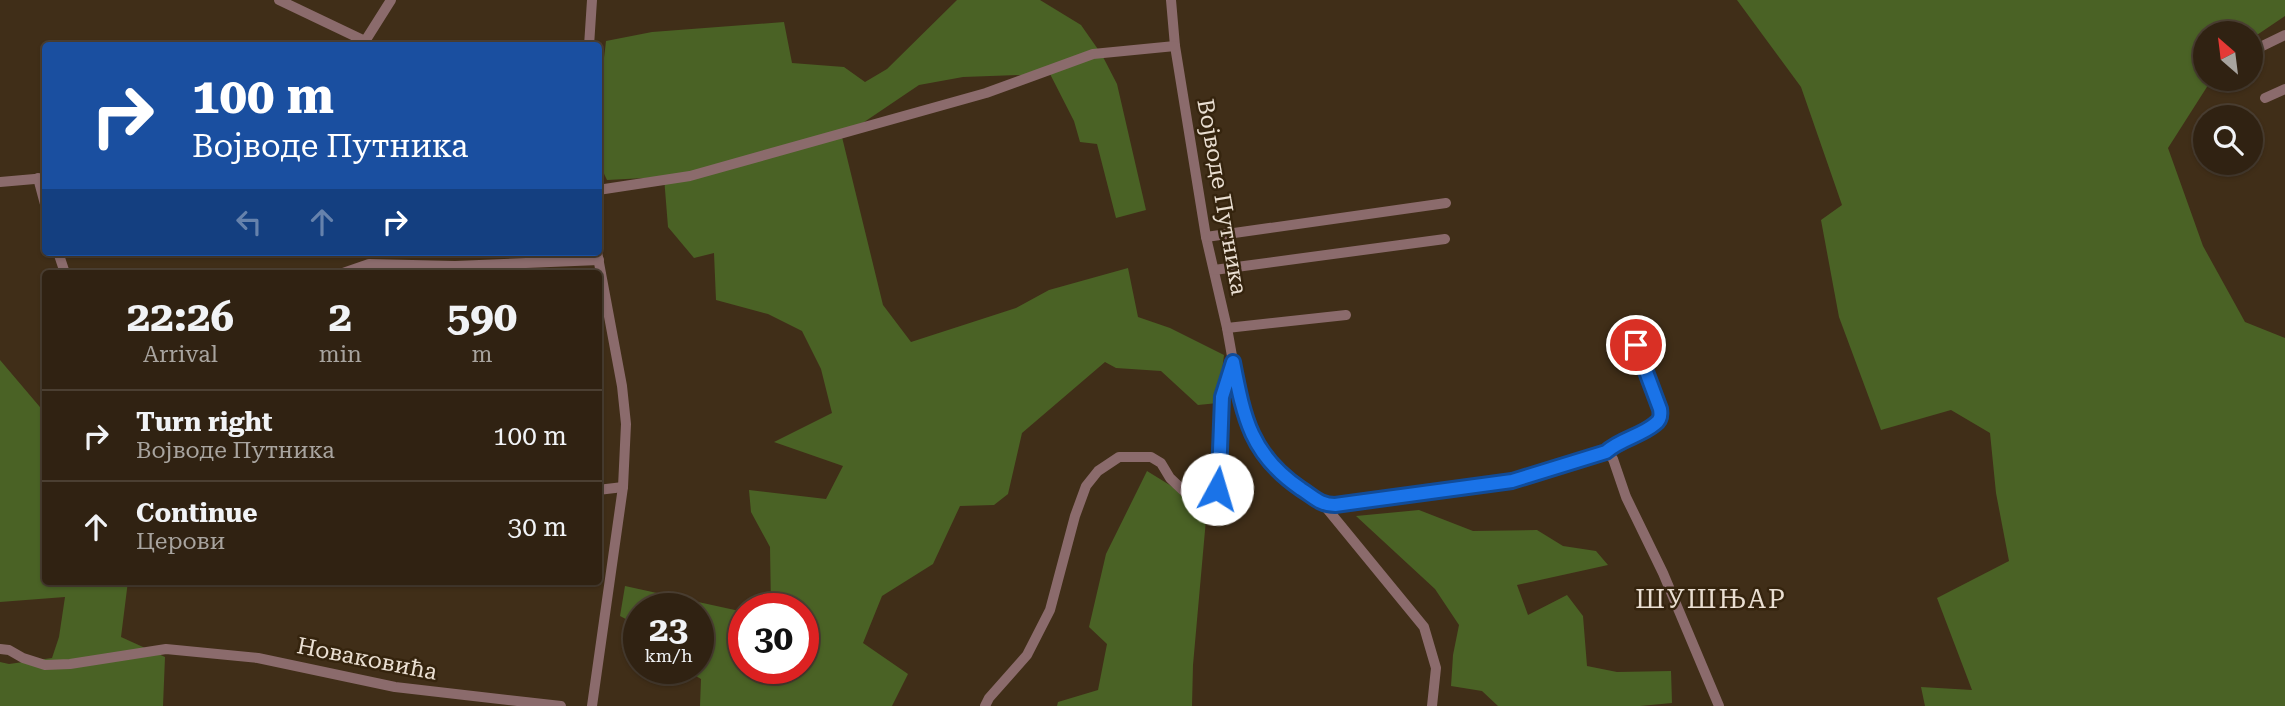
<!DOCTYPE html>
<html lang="en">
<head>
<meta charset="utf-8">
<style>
  body { margin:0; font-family:"Roboto Serif",serif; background:#382a1b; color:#f1f3f6; height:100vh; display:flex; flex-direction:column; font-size:26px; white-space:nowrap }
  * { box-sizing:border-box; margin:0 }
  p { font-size:23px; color:#a8a49f }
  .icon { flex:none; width:38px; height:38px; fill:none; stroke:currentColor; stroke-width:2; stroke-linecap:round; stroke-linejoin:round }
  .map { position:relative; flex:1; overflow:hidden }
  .side { position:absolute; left:42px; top:270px; width:560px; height:315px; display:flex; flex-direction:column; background:#302212; border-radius:7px; box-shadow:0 2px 5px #0004,0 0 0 2px #4b3f32 }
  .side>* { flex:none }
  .guide { position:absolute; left:42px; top:42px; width:560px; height:214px; border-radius:7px; box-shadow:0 2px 5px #0004,0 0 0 2px #4b3f32; background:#1a4fa0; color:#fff; overflow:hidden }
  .needle { width:46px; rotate:332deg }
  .tools { position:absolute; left:2193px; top:21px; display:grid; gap:14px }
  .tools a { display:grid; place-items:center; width:70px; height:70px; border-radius:50%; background:#302212; box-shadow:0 2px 5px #0004,0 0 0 2px #4b3f32; font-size:35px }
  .speed { position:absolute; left:623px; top:593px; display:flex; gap:14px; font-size:35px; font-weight:700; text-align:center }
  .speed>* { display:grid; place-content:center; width:91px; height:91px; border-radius:50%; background:#302212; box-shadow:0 2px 5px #0004,0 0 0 2px #4b3f32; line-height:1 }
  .speed small { font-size:18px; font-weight:400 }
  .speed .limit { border:10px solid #d22; background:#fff; color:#111 }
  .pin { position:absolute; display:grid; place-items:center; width:60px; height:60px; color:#fff; margin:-30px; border:4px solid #fff; border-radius:50%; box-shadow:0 2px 7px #0007 }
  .me { position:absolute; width:77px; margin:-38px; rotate:6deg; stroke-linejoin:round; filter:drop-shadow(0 0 5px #0008) }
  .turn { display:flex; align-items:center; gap:24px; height:147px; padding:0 35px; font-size:32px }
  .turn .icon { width:91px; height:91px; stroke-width:2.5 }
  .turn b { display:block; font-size:49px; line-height:60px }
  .lanes { display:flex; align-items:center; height:66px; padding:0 35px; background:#0003; justify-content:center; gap:35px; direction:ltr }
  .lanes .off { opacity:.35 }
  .eta { display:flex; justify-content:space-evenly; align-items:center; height:119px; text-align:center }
  .eta b { font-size:42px; font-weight:700; line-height:49px }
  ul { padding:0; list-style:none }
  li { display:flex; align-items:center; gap:21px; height:91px; padding:0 35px; border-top:2px solid #4b3f32 }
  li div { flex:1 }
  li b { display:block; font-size:26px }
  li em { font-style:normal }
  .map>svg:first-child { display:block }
  .forest { fill:#4a6225 }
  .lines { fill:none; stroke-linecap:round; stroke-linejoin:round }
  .minor { stroke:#8b6b6c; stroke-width:10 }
  .route-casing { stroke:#114b97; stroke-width:18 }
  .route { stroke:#1a73e8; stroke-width:12 }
  .labels { text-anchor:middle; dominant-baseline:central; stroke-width:5; stroke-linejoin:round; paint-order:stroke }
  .street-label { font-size:23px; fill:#eadfd2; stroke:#35240e }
  .quarter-label { font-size:26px; letter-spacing:2px; fill:#eadfd2; stroke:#35240e }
</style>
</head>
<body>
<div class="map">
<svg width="2285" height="706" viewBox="0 0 2285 706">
  <rect width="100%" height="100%" fill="#402e18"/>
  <g class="forest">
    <path d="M957 0H1040L1081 25 1102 55 1117 84 1146 210 1116 218 1097 144 1080 142 1074 121 1050 74 963 77 919 85 842 137 883 305 911 342 1016 308 1049 290 1128 268 1138 317 1170 328 1224 355 1218 403 1198 405 1161 371 1116 368 1105 362 1022 433 1008 494 994 505 960 506 933 564 882 596 863 643 908 674 892 706H700L701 679 684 669 698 668V609H639V626L620 616 625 586 744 612V668H803V609H771L770 547 751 512 749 490 826 499 843 466 774 442 832 413 821 369 802 331 768 314 716 300 714 253 694 258 668 227 664 177 607 180C589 147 602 79 606 41L652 32 784 22 792 63 844 67 865 82 887 69Z"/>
    <polygon points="1737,0 2285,0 2285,16 2251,39 2250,33 2205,33 2205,79 2212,79 2168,148 2203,246 2245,322 2285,338 2285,706 1925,706 1921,687 1972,690 1937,598 2009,561 1996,493 1990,433 1951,410 1881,430 1839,317 1821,220 1842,205 1801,87"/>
    <polygon points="0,360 45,413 46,581 128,581 121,637 165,657 163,706 0,706 0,662 9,664 52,658 59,637 65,597 0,602"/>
    <polygon points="1147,471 1207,508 1193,665 1192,706 1057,706 1058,702 1098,690 1107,644 1089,627 1106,554"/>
    <polygon points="1419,510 1473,531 1537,530 1563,546 1596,551 1608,565 1517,585 1528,615 1567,595 1583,616 1587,666 1617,672 1671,671 1672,703 1640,706 1498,706 1482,691 1451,686 1453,655 1459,625 1435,589 1356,516"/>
  </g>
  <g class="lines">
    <g class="minor">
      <polyline points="279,0 365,41"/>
      <path d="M1171 0 1175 46 1206 237 1227 328 1240 401 1253 436 1267 460 1280 473 1324 505H1335L1512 481 1606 452C1621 440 1641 436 1656 424 1661 420 1661 415 1660 409L1636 346"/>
      <polyline points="362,46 391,0"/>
      <polyline points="589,46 592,0"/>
      <polyline points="2250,52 2285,35"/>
      <polyline points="2265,98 2285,89"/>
      <polyline points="38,178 46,208"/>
      <polyline points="0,182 46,178"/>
      <polyline points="598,190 690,176 986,93 1093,54 1175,46"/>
      <polyline points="1206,237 1446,203"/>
      <polyline points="58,252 65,273"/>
      <polyline points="1214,270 1445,239"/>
      <polyline points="343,273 369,264 455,266 599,260"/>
      <polyline points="1227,328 1346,315"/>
      <polyline points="1606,452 1613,459 1626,497 1663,573 1719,706"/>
      <polyline points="598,490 623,487"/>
      <polyline points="1324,505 1424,627 1436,668 1432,706"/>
      <polyline points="0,649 9,650 23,658 45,665 70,664 166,649 258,658 395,687 561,706"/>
      <polyline points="592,706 623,487 626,424 622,386 597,252"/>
      <polyline points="985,706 989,698 1027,655 1050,610 1075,516 1086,486 1098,471 1119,457 1151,457 1161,463 1170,478 1188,495 1208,495 1217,489 1219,477 1222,397 1233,363"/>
    </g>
  </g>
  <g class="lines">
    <g class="route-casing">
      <path id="route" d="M1217 489 1219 477 1222 397 1233 362C1244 419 1251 455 1301 489 1314 497 1320 505 1335 505L1512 481 1606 452C1620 439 1641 436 1655 424 1661 420 1661 415 1660 409L1636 345"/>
    </g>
    <use href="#route" class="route"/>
  </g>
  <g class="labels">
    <g class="street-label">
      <text transform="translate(1222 197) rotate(80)">Војводе Путника</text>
      <text transform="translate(367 659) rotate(11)">Новаковића</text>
    </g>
    <g class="quarter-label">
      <text x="1711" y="599">ШУШЊАР</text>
    </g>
  </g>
</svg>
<div class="tools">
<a><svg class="needle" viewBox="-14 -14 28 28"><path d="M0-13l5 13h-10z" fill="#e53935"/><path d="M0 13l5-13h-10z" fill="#a8a49f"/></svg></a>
<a><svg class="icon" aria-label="search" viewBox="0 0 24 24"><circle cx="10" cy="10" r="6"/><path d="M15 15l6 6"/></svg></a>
</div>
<div class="speed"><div>23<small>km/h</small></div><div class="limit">30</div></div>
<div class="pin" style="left:1636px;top:345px;background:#d93025"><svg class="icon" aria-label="arrive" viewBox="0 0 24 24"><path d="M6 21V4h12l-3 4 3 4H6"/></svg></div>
<svg class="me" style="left:1217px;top:489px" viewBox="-20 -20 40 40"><circle r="19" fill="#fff"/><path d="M0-13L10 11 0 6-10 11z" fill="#1a73e8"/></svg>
<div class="guide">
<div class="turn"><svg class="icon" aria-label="right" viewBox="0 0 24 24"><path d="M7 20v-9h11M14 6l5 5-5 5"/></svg><div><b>100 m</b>Војводе Путника</div></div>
<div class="lanes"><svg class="icon off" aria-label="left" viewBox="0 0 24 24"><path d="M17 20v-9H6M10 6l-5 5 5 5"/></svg><svg class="icon off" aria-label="ahead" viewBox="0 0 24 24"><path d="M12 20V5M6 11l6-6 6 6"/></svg><svg class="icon" aria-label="right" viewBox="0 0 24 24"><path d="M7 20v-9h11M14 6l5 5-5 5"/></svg></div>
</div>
<section class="side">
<div class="eta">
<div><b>22:26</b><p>Arrival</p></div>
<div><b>2</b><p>min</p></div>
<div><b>590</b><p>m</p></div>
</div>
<ul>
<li><svg class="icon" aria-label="right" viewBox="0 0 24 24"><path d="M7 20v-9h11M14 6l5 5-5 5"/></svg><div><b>Turn right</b><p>Војводе Путника</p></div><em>100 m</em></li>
<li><svg class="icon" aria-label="ahead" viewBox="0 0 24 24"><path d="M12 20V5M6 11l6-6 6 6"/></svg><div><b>Continue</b><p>Церови</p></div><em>30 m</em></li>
</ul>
</section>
</div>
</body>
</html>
